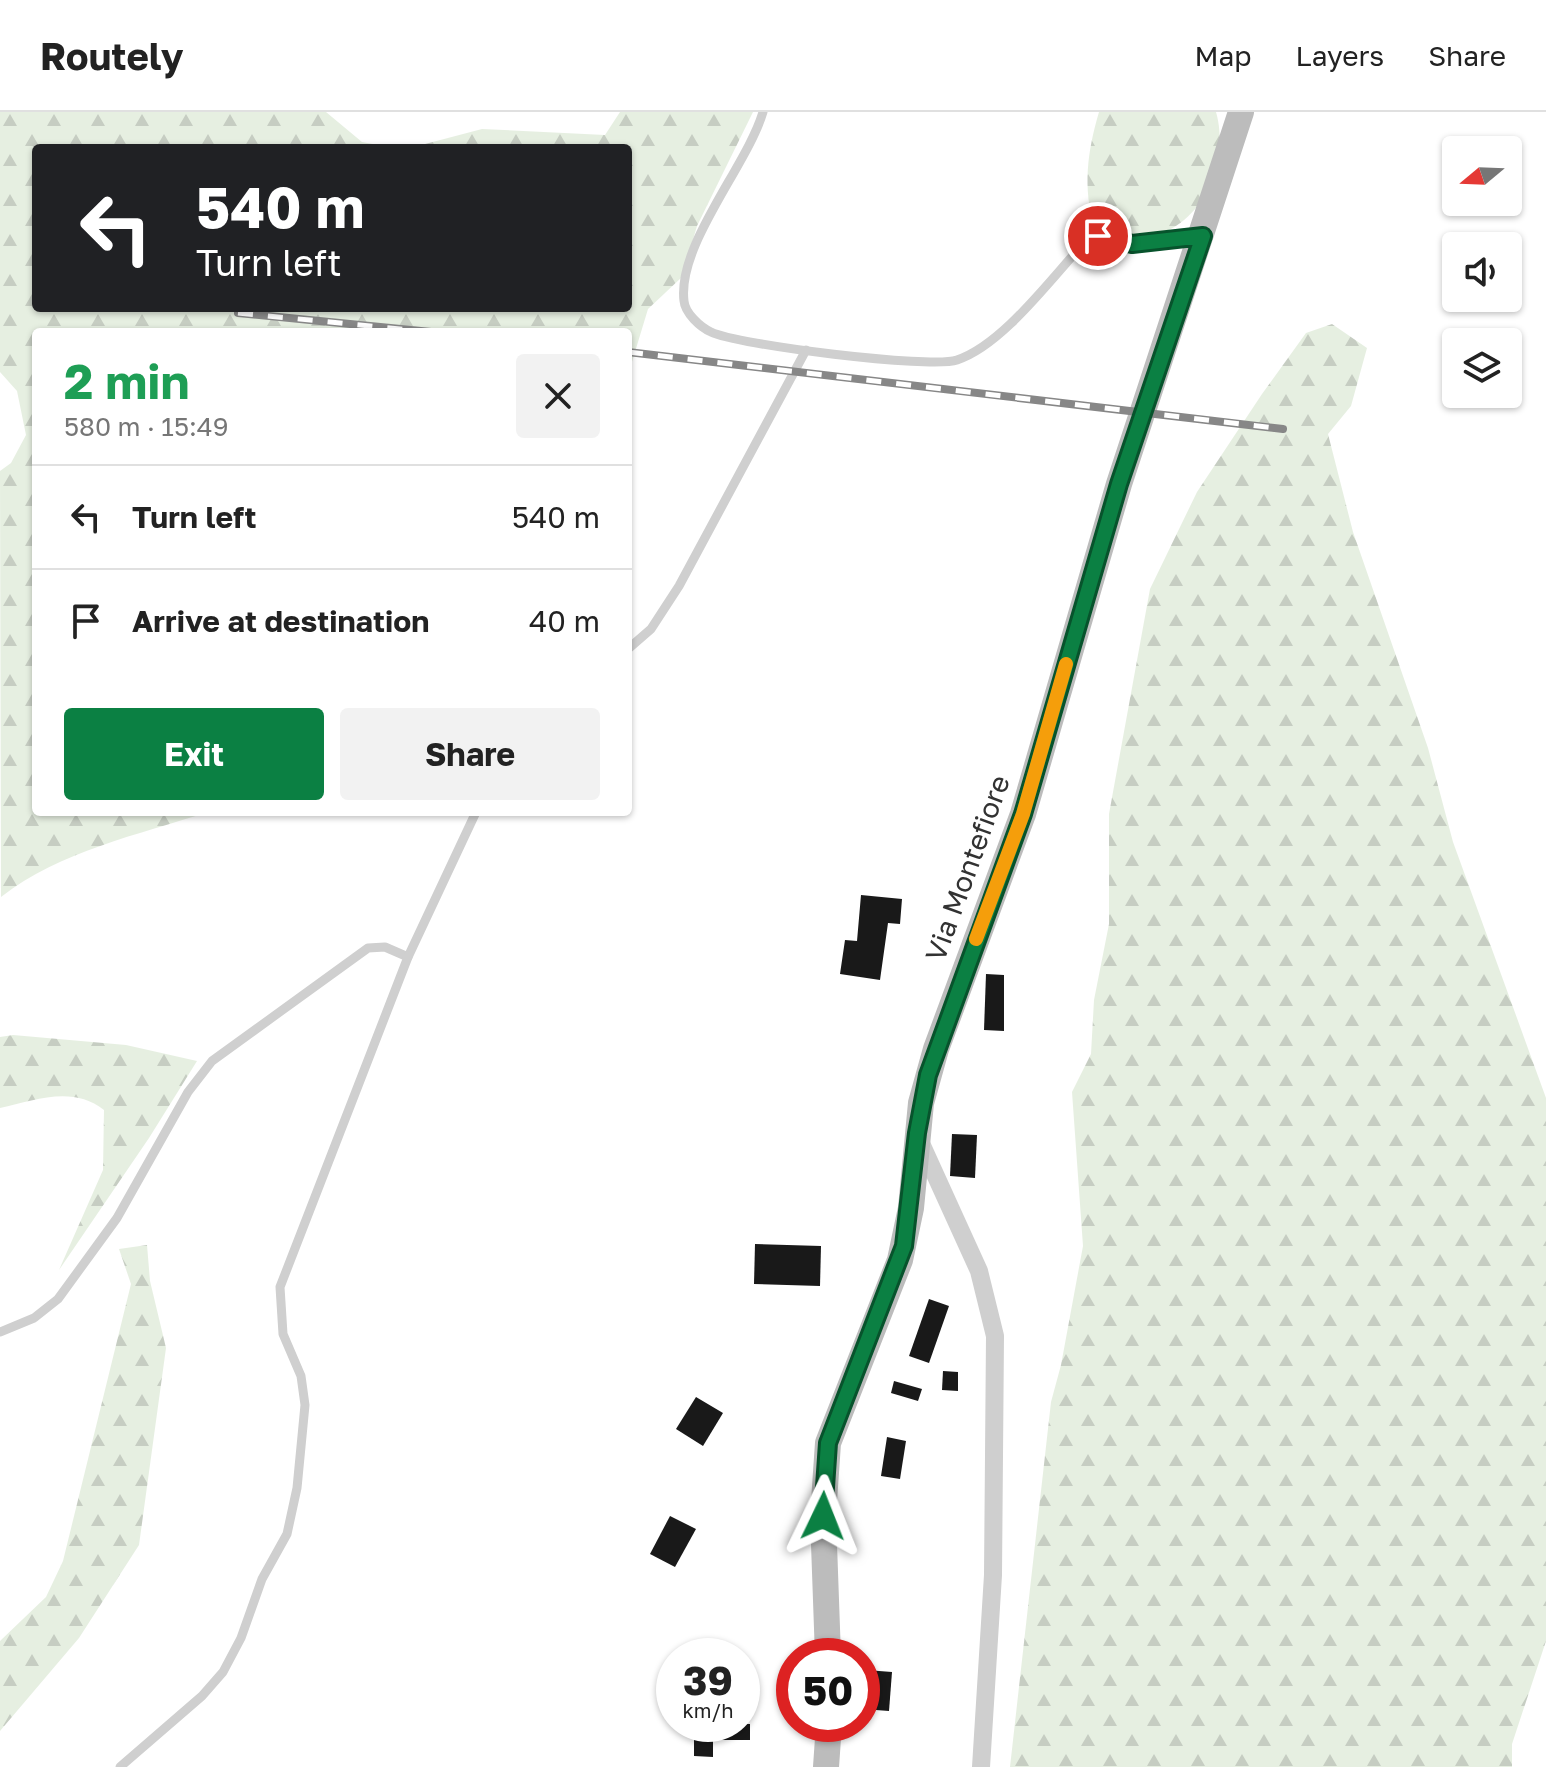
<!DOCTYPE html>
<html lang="en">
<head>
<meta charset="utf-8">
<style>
  body { margin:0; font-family:"Golos Text",sans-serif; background:#f2f2f2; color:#222; height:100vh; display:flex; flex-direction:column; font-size:30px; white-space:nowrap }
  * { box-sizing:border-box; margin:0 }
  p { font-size:26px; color:#767676 }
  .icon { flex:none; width:44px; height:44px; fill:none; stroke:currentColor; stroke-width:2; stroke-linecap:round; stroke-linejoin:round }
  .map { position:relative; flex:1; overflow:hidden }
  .details { position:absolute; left:32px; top:216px; width:600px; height:488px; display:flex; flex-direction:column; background:#fff; border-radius:8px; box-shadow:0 2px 6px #0004 }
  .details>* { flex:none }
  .banner { position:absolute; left:32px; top:32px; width:600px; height:168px; border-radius:8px; box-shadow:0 2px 6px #0004; background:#202124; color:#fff; overflow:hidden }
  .needle { width:52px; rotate:251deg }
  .controls { position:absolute; left:1442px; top:24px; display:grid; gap:16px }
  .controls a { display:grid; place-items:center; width:80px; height:80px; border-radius:8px; background:#fff; box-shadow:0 2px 6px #0004; font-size:40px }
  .speed { position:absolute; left:656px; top:1526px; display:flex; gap:16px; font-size:40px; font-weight:700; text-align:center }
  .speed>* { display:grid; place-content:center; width:104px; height:104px; border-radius:50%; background:#fff; box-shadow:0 2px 6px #0004; line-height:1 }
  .speed small { font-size:20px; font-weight:400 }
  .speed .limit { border:12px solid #d22; background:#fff; color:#111 }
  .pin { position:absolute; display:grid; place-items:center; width:68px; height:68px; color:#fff; margin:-34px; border:4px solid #fff; border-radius:50%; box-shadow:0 2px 8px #0007 }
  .me { position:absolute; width:88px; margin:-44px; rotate:2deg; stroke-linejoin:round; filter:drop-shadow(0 0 6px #0008) }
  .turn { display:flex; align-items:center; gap:28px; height:168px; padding:0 32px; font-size:36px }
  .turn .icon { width:104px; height:104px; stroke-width:2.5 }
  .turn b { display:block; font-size:56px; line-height:68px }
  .round { display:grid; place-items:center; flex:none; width:84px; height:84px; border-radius:8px; background:#f2f2f2 }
  .headline { display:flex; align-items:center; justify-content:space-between; height:136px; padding:0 32px }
  h1 { font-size:48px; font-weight:700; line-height:60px; color:#1e9e55 }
  .button { display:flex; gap:16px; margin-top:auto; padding:16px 32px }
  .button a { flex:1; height:92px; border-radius:8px; background:#0b8043; color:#fff; font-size:32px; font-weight:700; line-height:92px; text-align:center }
  .button a+a { background:#f2f2f2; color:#222 }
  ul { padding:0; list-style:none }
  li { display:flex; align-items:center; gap:24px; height:104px; padding:0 32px; border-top:2px solid #e0e0e0 }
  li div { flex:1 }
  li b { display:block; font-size:30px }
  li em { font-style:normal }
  header { display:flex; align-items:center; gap:48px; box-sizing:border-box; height:112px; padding:0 40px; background:#fff; border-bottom:2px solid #e0e0e0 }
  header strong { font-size:38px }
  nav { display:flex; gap:44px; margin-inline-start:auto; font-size:28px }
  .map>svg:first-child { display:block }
  .forest { fill:url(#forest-firs) }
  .building { fill:#191919 }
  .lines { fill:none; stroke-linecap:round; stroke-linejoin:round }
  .lane { stroke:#cfcfcf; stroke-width:9 }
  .street { stroke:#cfcfcf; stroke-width:18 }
  .secondary { stroke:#bcbcbc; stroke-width:26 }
  .rail-casing { stroke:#878787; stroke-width:8 }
  .rail { stroke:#fff; stroke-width:5; stroke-dasharray:15; stroke-linecap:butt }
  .route-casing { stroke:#07532c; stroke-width:20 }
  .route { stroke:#0b8043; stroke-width:14 }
  .slow { stroke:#f59e0b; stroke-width:14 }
  .labels { text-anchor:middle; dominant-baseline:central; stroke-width:8; stroke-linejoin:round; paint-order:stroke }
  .street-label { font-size:28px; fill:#323232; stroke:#fff }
</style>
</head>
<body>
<header>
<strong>Routely</strong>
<nav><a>Map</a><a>Layers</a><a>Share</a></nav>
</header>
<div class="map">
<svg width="1546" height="1655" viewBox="0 0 1546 1655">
  <defs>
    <pattern id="forest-firs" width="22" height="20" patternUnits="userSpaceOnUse" patternTransform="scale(2)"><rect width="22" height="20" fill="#e6efe1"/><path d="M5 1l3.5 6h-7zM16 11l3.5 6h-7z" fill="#c6cdc2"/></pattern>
  </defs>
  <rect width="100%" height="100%" fill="#fff"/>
  <g class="forest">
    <path d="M0 0H326L362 30 394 36H36V196H628V36H410L482 17 605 23 620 0H753L697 114 682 165 648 197 628 263V220H36V700H208C138 723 60 739 1 785L0 359 11 351 26 323 17 279 0 260Z"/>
    <path d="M1099 0H1216C1230 48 1203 116 1149 124 1131 126 1112 119 1094 116 1083 74 1087 41 1099 0Z"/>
    <polygon points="1332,212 1367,236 1351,294 1328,322 1353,420 1428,636 1453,730 1546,986 1546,1529 1512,1632 1512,1655 1010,1655 1051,1290 1061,1253 1083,1134 1072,980 1091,942 1094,888 1109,812 1109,702 1150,477 1197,380 1262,282 1306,221"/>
    <path d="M13 923 126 933 197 949 149 1026 59 1158 103 1058 104 998C73 973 35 988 0 996V925Z"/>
    <polygon points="147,1133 150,1169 166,1236 139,1433 79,1526 0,1619 0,1529 46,1485 63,1449 131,1172 119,1137"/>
  </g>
  <g class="building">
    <polygon points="861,783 902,787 900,812 888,811 880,868 840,862 845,828 857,829"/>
    <polygon points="986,862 1004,863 1004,919 984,918"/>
    <polygon points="952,1022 977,1023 975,1066 950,1064"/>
    <polygon points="755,1132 821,1134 820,1174 754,1172"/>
    <polygon points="929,1187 949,1194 929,1251 909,1244"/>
    <polygon points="943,1259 958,1260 958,1279 942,1278"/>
    <polygon points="894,1269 922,1277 918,1289 891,1281"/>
    <polygon points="696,1285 723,1301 703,1334 676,1317"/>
    <polygon points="887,1325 906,1329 900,1367 881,1364"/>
    <polygon points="670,1404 696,1417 675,1455 650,1442"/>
    <polygon points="866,1558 892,1560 889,1599 863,1597"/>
    <polygon points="694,1612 750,1612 750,1628 713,1628 713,1645 694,1644"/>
  </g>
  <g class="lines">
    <g class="lane">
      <path d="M763 0C747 54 677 133 684 189 685 201 700 215 711 220 737 233 931 257 957 248 1003 233 1052 165 1086 129L1098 124 1132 132 1196 125"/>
      <polyline points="628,537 651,517 679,474 806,238"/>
      <polyline points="0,1220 34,1206 58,1187 117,1106 188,980 212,949 368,836 385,835 408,845"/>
      <polyline points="120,1655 202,1584 223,1560 241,1526 262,1467 287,1422 297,1376 305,1293 301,1264 283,1222 280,1175 408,845 476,700"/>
    </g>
    <polyline class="street" points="919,1027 979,1159 995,1224 993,1463 981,1655"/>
    <g class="secondary">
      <polyline points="828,1544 823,1404 828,1331 900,1148 911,1096 921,991 936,937 1023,702 1119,372 1241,0"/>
      <polyline points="826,1655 829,1612"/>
    </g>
    <g class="rail-casing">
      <g id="rail">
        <polyline points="238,201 431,220"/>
        <polyline points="628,240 1283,317"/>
      </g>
    </g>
    <use href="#rail" class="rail"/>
  </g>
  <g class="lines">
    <g class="route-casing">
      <polyline id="route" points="823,1404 828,1331 904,1134 917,1021 928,963 1023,702 1119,372 1203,124 1132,132 1098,124"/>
    </g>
    <use href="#route" class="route"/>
    <polyline class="slow" points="976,827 1023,702 1066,552"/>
  </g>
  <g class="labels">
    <g class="street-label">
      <text transform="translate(967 756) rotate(-70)">Via Montefiore</text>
    </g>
  </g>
</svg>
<div class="controls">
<a><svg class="needle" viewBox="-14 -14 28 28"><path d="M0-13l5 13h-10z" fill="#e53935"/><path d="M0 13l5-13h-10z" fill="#767676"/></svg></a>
<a><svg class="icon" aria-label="sound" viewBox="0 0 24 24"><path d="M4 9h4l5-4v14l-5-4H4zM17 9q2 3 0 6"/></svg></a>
<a><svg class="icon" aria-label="layers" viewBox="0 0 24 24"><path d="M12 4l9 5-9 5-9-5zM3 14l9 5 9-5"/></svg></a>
</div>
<div class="speed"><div>39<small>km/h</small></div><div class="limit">50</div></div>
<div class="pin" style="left:1098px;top:124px;background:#d93025"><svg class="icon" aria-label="arrive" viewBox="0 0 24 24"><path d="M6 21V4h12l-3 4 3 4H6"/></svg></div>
<svg class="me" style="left:823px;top:1404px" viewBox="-20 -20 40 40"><path d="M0-17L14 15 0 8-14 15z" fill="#0b8043" stroke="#fff" stroke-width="4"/></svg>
<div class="banner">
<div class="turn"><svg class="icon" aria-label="left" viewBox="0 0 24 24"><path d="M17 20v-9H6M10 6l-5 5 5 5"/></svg><div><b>540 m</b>Turn left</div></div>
</div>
<section class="details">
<div class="headline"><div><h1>2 min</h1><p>580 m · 15:49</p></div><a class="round"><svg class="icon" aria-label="close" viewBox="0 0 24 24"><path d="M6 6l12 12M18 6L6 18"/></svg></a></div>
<ul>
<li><svg class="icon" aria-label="left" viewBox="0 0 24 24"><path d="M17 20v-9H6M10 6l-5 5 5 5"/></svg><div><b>Turn left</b></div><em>540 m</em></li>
<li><svg class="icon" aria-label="arrive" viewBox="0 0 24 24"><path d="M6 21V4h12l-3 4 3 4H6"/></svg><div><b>Arrive at destination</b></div><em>40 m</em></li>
</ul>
<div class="button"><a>Exit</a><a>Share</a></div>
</section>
</div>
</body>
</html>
